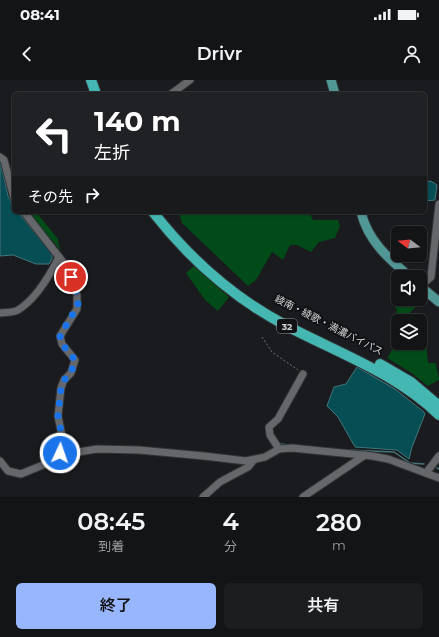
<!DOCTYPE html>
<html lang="ja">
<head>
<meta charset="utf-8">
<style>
  body { margin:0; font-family:Montserrat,"Noto Sans JP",sans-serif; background:#1c1d1f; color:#f1f3f6; height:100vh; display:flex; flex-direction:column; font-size:15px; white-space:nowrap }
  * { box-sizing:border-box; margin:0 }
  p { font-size:13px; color:#9d9ea1 }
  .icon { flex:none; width:22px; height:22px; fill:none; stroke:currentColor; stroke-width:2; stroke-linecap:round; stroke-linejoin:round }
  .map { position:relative; height:417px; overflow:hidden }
  .sheet { display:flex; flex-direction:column; background:#131416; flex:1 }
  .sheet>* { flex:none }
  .top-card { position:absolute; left:12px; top:12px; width:415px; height:122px; border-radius:6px; box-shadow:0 1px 3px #0004,0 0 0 1px #323335; background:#202124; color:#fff; overflow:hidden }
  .needle { width:26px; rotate:286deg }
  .controls { position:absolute; left:391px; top:146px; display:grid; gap:8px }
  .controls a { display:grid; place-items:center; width:36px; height:36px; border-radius:6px; background:#131416; box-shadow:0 1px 3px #0004,0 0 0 1px #323335; font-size:20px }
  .pin { position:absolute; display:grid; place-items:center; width:34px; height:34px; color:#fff; margin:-17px; border:2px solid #fff; border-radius:50%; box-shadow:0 1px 4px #0007 }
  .me { position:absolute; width:44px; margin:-22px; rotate:3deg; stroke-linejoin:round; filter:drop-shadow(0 0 3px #0008) }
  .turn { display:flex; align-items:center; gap:14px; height:84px; padding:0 16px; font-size:18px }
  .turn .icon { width:52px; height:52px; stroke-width:2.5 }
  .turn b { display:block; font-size:28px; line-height:34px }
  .then { display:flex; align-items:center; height:38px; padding:0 16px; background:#0003; gap:8px; font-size:15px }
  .eta { display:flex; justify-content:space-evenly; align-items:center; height:68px; text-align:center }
  .eta b { font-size:24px; font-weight:600; line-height:28px }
  .cta { display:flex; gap:8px; margin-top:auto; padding:8px 16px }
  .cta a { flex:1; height:46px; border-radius:6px; background:#97b6fd; color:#111; font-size:16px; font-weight:600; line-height:46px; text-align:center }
  .cta a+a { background:#1c1d1f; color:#f1f3f6 }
  .status { display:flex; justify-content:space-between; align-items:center; height:28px; padding:0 20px; background:#131416; direction:ltr }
  .status svg { height:11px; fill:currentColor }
  header { display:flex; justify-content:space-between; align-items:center; height:52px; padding:0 16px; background:#131416; font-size:18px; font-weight:600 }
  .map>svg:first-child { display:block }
  .green { fill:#014b18 }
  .water { fill:#064d54; stroke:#44767b }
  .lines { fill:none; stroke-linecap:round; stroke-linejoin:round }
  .stream { stroke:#44767b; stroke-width:1.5 }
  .minor-casing { stroke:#333436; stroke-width:9 }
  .major-casing { stroke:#333436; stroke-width:11 }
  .highway-casing { stroke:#333436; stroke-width:12 }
  .path { stroke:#737577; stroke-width:1; stroke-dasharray:2 2; stroke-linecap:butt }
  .minor { stroke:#65676a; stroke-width:7 }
  .major { stroke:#519796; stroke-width:9 }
  .highway { stroke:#44b7b3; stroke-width:10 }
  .route { stroke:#1a73e8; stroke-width:7; stroke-dasharray:0 12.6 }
  .labels { text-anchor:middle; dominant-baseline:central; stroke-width:4; stroke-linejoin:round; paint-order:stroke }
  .shield { fill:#101215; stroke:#999a9d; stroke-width:1 }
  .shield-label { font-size:9px; font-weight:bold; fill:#d4d5d7 }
  .street-label { font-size:10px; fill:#d4d5d7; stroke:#101215 }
</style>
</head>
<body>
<div class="status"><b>08:41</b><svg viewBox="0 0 49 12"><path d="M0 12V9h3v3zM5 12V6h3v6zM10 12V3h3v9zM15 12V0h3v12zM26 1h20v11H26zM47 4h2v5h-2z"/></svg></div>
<header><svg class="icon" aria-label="back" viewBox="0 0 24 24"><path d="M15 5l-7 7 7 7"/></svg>Drivr<svg class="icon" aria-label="person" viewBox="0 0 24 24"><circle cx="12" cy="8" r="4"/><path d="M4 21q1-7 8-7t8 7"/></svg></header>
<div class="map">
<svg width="439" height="417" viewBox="0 0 439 417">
  <rect width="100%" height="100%" fill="#191b1e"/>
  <g class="green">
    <polygon points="27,132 36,132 59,160 58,161 61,175 57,166"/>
    <polygon points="179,132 309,132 313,140 338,140 340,146 335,158 319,162 311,172 297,165 290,165 283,180 272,172 256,200 248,206 182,143"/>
    <polygon points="194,186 229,217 218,231 205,220 186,193"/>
    <polygon points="398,212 398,219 415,219 418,224 408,235 412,241 398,241 398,245 394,239 397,230 391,219"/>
    <path d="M393 248H398V263H420V251L425 253 428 283H436C436 290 439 294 439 300L428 306 410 292 387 278C394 269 395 264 392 253Z"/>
  </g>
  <g class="water">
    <polygon points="0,80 8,116 14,128 14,132 18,132 52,174 52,179 49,184 36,184 13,175 0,176"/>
    <polygon points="431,101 437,105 435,120 425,121 425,102"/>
    <polygon points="357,287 395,309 424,332 425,334 412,367 409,379 397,370 355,367 338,337 327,326 334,307 346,304"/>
  </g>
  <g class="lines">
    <g class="stream">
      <polyline points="10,94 14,96"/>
      <polyline points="281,364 289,365"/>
      <polyline points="347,370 394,372 410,383 424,384"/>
      <polyline points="437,388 439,389"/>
    </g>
    <g class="minor-casing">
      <g id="minor">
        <polyline points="171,14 190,0"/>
        <polyline points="0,77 4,80 14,118"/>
        <polyline points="24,132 66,186 77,215 77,229 60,256 62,264 75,280 71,293 64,300 61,308 58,336 62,356 61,377"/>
        <polyline points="421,206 431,197 439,124"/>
        <path d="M0 233C6 232 13 233 18 230 36 219 50 195 59 177"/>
        <polyline points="279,369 270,355 269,347 278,339 303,294"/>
        <polyline points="0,381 8,391 21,394 72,373 97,369 139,370 204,376 246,381 265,377 279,369 292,368 372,376 388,379 439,398"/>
        <polyline points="426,393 439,376"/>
        <polyline points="203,417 220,402 248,387 253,381"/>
        <polyline points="303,417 365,375"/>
      </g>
    </g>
    <g class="major-casing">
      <g id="major">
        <polyline points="331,0 335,14"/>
        <path d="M361 132C368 161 388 178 410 197"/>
        <polyline points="420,206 439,222"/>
      </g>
    </g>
    <g class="highway-casing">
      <g id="highway">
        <polyline points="91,0 96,14"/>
        <path d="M153 132C189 178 234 218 285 245 338 273 396 293 439 335"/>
        <polyline points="380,284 411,302 437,324"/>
      </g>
    </g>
    <polyline class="path" points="262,257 272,272 298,290"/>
    <use href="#minor" class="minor"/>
    <use href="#major" class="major"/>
    <use href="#highway" class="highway"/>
  </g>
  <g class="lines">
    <polyline class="route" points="60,373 62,356 58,336 61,308 64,300 71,293 75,280 62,264 60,256 78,225 77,215 71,197"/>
  </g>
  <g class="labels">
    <rect class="shield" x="277" y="239" width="20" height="14" rx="3"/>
    <g class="shield-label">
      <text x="287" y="246">32</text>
    </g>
    <g class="street-label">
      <text transform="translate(329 245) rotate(27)">綾南・綾歌・満濃バイパス</text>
    </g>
  </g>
</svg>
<div class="controls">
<a><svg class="needle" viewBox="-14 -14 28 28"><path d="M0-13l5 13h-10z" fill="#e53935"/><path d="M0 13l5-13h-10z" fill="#9d9ea1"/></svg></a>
<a><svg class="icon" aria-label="sound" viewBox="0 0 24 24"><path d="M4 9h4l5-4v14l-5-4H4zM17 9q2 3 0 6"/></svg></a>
<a><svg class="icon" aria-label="layers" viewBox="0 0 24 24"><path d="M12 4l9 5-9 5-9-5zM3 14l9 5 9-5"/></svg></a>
</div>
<div class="pin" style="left:71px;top:197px;background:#d93025"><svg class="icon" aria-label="arrive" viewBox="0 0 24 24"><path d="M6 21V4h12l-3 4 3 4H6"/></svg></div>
<svg class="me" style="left:60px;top:373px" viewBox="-20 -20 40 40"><circle r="17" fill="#1a73e8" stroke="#fff" stroke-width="3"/><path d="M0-11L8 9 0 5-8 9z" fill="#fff"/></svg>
<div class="top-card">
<div class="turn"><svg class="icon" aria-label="left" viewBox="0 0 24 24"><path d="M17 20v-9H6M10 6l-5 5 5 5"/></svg><div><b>140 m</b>左折</div></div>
<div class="then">その先<svg class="icon" aria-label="right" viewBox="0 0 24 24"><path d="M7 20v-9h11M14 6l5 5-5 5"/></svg></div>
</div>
</div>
<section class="sheet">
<div class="eta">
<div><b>08:45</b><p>到着</p></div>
<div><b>4</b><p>分</p></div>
<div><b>280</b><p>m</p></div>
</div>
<div class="cta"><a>終了</a><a>共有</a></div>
</section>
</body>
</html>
